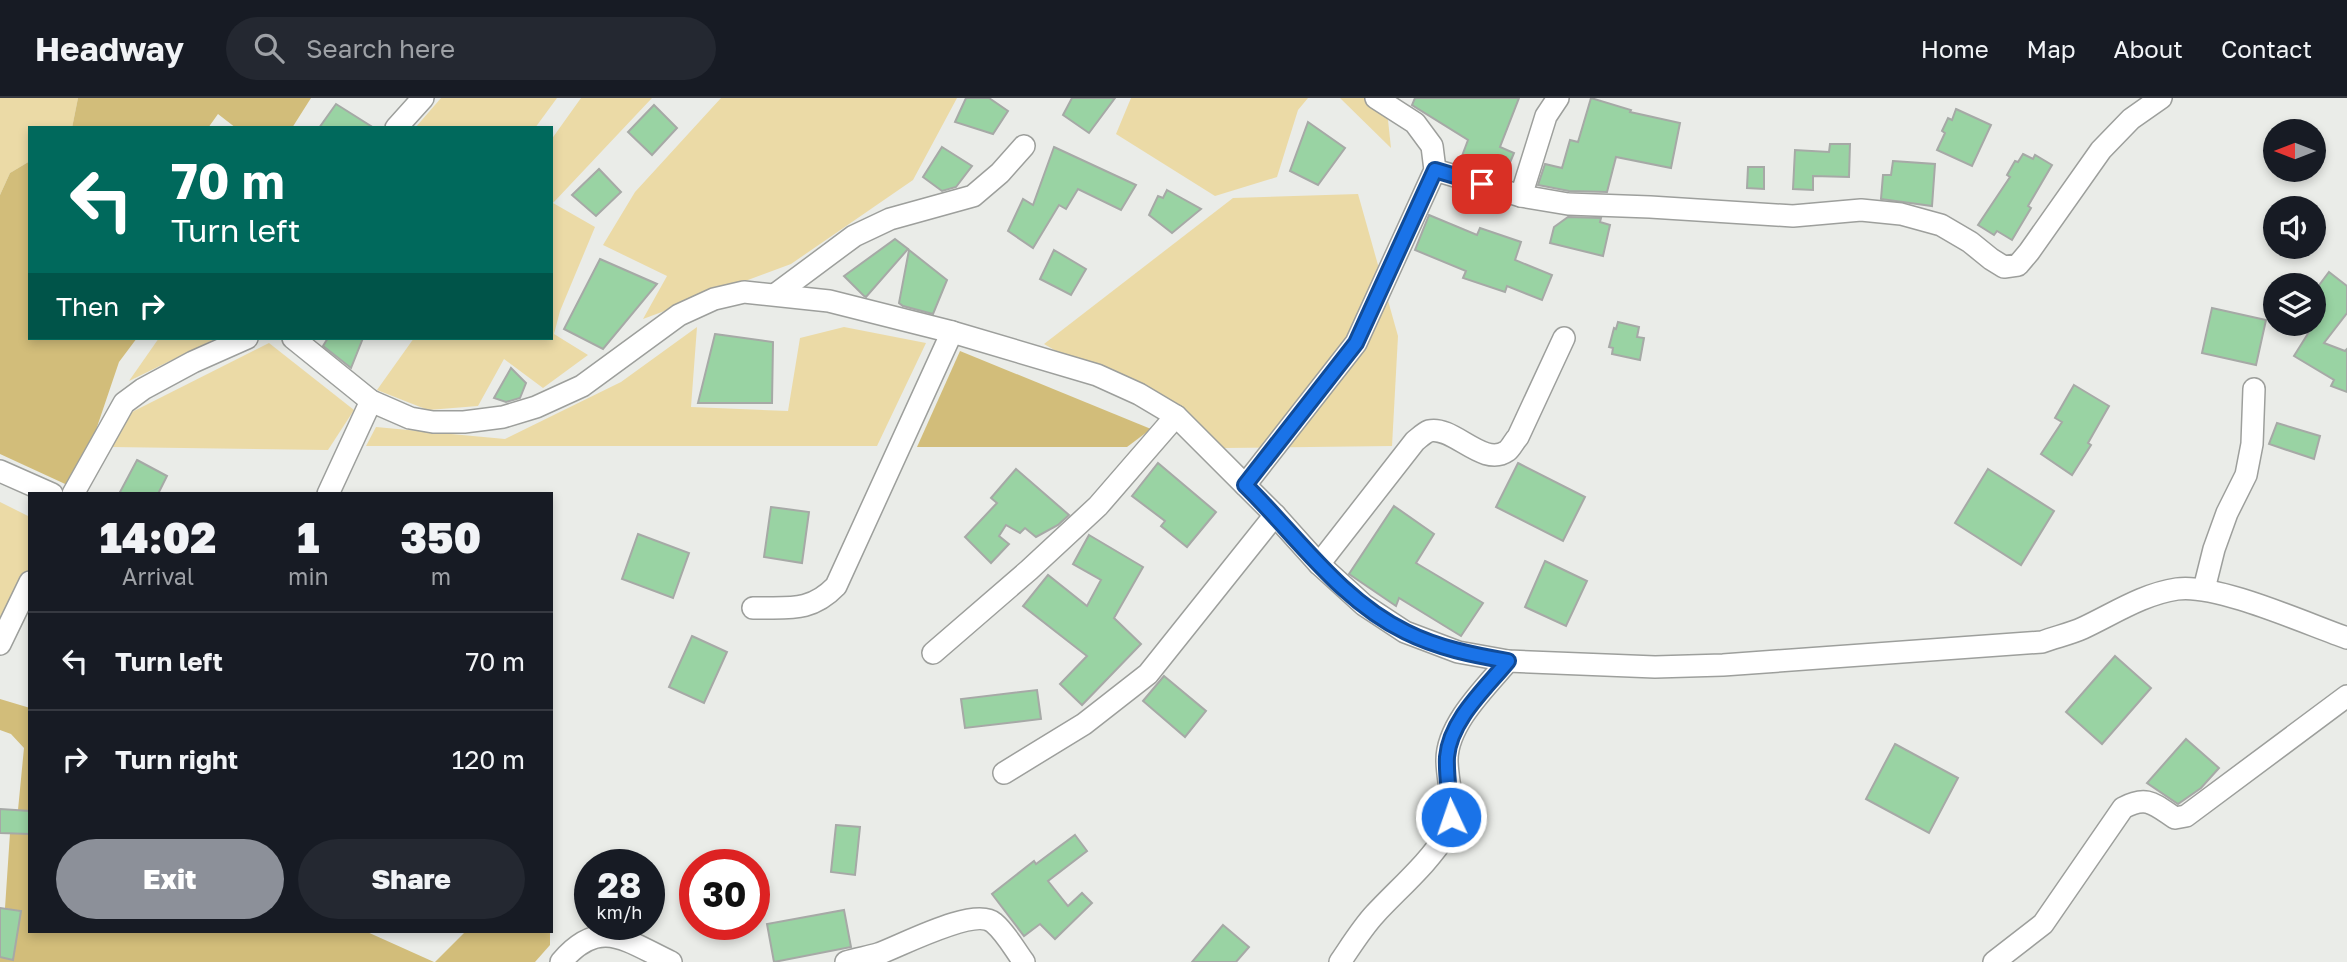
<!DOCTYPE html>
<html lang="en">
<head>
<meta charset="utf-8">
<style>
  body { margin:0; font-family:"Golos Text",sans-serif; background:#242831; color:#f1f3f6; height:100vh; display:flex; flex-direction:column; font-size:26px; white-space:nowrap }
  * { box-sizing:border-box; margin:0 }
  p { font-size:23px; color:#9ea1a6 }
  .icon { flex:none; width:38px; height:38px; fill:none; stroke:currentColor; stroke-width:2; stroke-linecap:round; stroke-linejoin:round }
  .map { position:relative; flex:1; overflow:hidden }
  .details { position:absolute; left:28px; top:394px; width:525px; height:441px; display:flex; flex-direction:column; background:#171b24; border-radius:0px; box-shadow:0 4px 10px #0003 }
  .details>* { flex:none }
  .hud { position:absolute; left:28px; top:28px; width:525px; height:214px; border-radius:0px; box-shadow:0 4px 10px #0003; background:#00695c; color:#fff; overflow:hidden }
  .needle { width:46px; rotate:270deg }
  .fabs { position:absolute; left:2263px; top:21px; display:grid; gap:14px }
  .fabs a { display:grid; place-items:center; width:63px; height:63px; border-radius:50%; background:#171b24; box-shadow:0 4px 10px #0003; font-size:35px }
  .speed { position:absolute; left:574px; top:751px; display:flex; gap:14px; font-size:35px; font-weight:700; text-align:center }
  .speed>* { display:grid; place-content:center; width:91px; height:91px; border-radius:50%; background:#171b24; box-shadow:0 4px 10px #0003; line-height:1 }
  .speed small { font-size:18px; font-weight:400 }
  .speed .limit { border:10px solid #d22; background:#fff; color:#111 }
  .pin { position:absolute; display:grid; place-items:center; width:60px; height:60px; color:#fff; margin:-30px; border-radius:14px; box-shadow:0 4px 10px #0006 }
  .me { position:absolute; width:77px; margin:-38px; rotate:357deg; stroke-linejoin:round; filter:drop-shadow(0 0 5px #0008) }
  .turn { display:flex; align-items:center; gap:24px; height:147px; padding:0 28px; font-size:32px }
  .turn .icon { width:91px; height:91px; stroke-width:2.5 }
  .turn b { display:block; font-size:49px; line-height:60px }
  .then { display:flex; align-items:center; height:66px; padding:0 28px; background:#0003; gap:14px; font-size:26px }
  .eta { display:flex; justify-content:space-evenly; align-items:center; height:119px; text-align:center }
  .eta b { font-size:42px; font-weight:800; line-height:49px }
  .action { display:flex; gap:14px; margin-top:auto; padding:14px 28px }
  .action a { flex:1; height:80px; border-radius:42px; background:#8c9099; color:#fff; font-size:28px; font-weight:800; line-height:80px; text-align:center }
  .action a+a { background:#242831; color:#f1f3f6 }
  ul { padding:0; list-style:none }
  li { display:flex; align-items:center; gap:21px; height:98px; padding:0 28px; border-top:2px solid #363941 }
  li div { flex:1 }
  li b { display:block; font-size:26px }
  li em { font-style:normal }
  header { display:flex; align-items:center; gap:42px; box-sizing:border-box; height:98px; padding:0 35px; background:#171b24; border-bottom:2px solid #363941 }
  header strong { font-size:33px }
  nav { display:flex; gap:38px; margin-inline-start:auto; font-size:24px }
  .search { width:490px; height:63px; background:#242831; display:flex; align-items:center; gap:18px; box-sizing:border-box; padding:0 24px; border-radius:38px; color:#9ea1a6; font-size:26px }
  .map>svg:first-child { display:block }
  .green { fill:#ebdaa6 }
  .forest { fill:#d2bd7a }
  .building { fill:#99d3a3; stroke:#a6a9a6; stroke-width:2 }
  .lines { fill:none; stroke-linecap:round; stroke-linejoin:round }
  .minor-casing { stroke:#9d9f9c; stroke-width:24 }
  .minor { stroke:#fff; stroke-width:21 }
  .route-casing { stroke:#114b97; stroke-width:18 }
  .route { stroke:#1a73e8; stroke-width:12 }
</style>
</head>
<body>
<header>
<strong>Headway</strong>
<div class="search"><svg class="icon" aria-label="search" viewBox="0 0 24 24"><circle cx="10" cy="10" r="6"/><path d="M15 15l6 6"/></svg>Search here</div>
<nav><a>Home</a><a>Map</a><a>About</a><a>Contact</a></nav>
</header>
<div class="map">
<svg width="2347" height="864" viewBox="0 0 2347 864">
  <rect width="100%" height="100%" fill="#eaece8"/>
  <g class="green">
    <polygon points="0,0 78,0 72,30 30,30 30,63 10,75 0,97"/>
    <polygon points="441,0 557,0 535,30 415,30"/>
    <polygon points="581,0 652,0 553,105 595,129 560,213 554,236 588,257 543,290 504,261 478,308 428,312 377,292 414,240 551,240 551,42"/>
    <polygon points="721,0 957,0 913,82 791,166 643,221 667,178 603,147 635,94"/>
    <polygon points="1131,0 1308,0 1298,12 1277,79 1215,98 1116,36"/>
    <polygon points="1340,0 1373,0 1388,22 1391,50"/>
    <polygon points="1358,96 1398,238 1392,348 1224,350 1044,246 1233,100"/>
    <polygon points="697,229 691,309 788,313 800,240 844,229 926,245 877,348 366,348 376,329 505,341 621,284"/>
    <polygon points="159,240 217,240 129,283"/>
    <polygon points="269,245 354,312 328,352 111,349 128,316"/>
    <polygon points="0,404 30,419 30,468 0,536"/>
  </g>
  <g class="forest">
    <polygon points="78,0 311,0 292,30 236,30 218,16 208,30 72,30"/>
    <polygon points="30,63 30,240 137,240 119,264 76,391 0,356 0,97 10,75"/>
    <polygon points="960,253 1151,331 1127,349 917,349"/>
    <polygon points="0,601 30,610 30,713 18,712 24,650 11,636 0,632"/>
    <polygon points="10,735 30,736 30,833 365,833 434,864 0,864 0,859 13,861 21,814 5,810"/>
    <polygon points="466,833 550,833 550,847 535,864 435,864"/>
  </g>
  <g class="building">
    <polygon points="966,0 989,0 1008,13 993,36 955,24"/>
    <polygon points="1072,0 1115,0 1089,35 1063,17"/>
    <polygon points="1415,0 1519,0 1500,49 1514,55 1504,79 1459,66 1468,42 1412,7"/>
    <polygon points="1591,0 1631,12 1630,14 1680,25 1671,70 1616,59 1607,94 1569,93 1538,87 1545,66 1562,70 1570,42 1578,44"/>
    <polygon points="336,6 374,30 319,30"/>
    <polygon points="654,7 677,30 652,57 628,34"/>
    <polygon points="1956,11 1991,27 1972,68 1937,52 1945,35 1942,33 1948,20 1952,22"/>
    <polygon points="1308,24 1345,50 1318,87 1290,73"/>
    <polygon points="1830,46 1850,46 1849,79 1813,78 1813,92 1793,91 1795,52 1829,54"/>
    <polygon points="942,49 972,68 956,89 942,93 923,79"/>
    <polygon points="1054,49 1136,87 1121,112 1078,91 1066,111 1059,107 1033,150 1008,133 1023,101 1033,107"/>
    <polygon points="2023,56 2033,61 2035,57 2052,67 2028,108 2031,110 2012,142 1997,133 1994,137 1978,127 2010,79 2007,77 2015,63 2018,64"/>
    <polygon points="1893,63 1935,66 1932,108 1881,101 1883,77 1891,77"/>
    <polygon points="1748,69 1764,69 1764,91 1747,90"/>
    <polygon points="599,71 621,94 596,118 572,97"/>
    <polygon points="1167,92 1201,111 1172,135 1149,117 1158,98 1163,100"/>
    <polygon points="1429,117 1477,137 1480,130 1521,144 1515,162 1552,177 1542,202 1507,188 1505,194 1463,180 1466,173 1415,152"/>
    <polygon points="1568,119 1601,120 1600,124 1610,127 1603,158 1550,145 1554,129"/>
    <polygon points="895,141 908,151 866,199 864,198 844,178"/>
    <polygon points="909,152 947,182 933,216 903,208 899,205"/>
    <polygon points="1054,152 1086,171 1071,197 1040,181"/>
    <polygon points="600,161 657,186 603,251 564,231"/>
    <polygon points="2329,174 2347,188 2347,215 2324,245 2345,253 2347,251 2347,294 2331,288 2334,282 2294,258 2314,226 2314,194"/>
    <polygon points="2212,210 2266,222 2256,267 2202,255"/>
    <polygon points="1618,224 1639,229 1637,239 1644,240 1640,262 1612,256 1613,250 1609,249 1614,230 1616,231"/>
    <polygon points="715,236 773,244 772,305 698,305"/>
    <polygon points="328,240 363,240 351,270 323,248"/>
    <polygon points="511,270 526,285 520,300 506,304 494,300"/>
    <polygon points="2074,287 2109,308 2088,345 2091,347 2072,377 2041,356 2062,324 2055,320"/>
    <polygon points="2277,325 2320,338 2314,361 2269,346"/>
    <polygon points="137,362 167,378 158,396 119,396"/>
    <polygon points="1158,365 1216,414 1187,449 1161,428 1165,423 1132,398"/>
    <polygon points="1518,365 1585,399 1563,443 1496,409"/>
    <polygon points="1016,371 1069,417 1058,427 1036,439 1025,430 1020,435 1006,427 999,438 1009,446 991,465 965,439 997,405 991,400"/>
    <polygon points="1988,371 2054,413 2021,467 1955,425"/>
    <polygon points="1394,408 1434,436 1416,465 1483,505 1461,538 1399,500 1396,508 1349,476"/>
    <polygon points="771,409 809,414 802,465 764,459"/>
    <polygon points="638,436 689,455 673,500 622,481"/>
    <polygon points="1089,437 1143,469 1114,520 1141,546 1082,607 1060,586 1087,558 1023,508 1048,477 1087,508 1101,482 1073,466"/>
    <polygon points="1545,463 1587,483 1566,528 1525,509"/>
    <polygon points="692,538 727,554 704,605 669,589"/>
    <polygon points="2115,558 2151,590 2102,646 2066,614"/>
    <polygon points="1164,578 1206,613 1185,639 1143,603"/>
    <polygon points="1037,592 1041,621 965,630 961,601"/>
    <polygon points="2186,641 2219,670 2201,690 2178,706 2147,685"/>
    <polygon points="1895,646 1958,680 1929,735 1866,701"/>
    <polygon points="0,711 30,713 30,736 0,735"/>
    <polygon points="836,727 860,729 855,777 831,774"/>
    <polygon points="1075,737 1087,753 1048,783 1068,808 1082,795 1092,805 1055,841 1040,826 1024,838 992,796 1034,763 1036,766"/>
    <polygon points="0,810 21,813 13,862 0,859"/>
    <polygon points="844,812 851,849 774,864 767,826"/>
    <polygon points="1223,827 1249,849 1236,864 1192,864"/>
  </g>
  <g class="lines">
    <g class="minor-casing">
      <g id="minor">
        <polyline points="396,30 423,0"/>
        <polyline points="1435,72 1521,98 1568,106 1650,109 1793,118 1861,112 1901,116 1941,127 1970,144 1991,161 2004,169 2018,167 2029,154 2101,52 2131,21 2161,0"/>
        <polyline points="1521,98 1546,18 1558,0"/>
        <polyline points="776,196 854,138 890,121 973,98 1000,75 1024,48"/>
        <path d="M293 240 371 303 410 320 433 324H464L503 319 536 309 582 288 679 217 714 201 744 194 829 203 952 234 1097 277 1139 296 1176 318 1275 417 1319 466 1364 507 1405 534 1458 554 1508 563 1655 569 1723 567 2042 544C2055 539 2070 536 2083 530 2113 516 2143 496 2177 491 2216 485 2307 526 2347 540"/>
        <polyline points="0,373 52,396"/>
        <polyline points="1245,387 1356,245 1435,72 1432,48 1415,25 1376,0"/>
        <polyline points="73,396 124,305 143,291 193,264 247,240"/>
        <polyline points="328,396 371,303"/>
        <path d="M1319 466 1415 343C1419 340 1424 335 1429 333 1453 327 1483 370 1507 353 1511 350 1514 343 1518 339L1564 240"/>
        <polyline points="2204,491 2214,451 2227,415 2246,377 2252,346 2254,291"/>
        <path d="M753 510C788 509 810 515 836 488L952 234"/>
        <polyline points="0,546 30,484"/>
        <polyline points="933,555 1029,472 1098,408 1176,318"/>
        <polyline points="1004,675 1084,626 1148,576 1275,417"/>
        <path d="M561 864C600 818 626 843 671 864"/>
        <path d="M846 864C856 861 867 859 878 856 901 848 975 808 994 825 1006 835 1015 852 1024 864"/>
        <path d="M1340 864C1351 848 1362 830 1375 816 1396 793 1431 763 1446 736 1458 714 1447 685 1447 662 1447 626 1486 589 1508 563"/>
        <path d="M1994 864 2043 826 2123 710C2147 697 2154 706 2175 720L2186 718 2347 598"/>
      </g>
    </g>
    <use href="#minor" class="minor"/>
  </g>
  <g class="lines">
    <g class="route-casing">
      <path id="route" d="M1451 719C1450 699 1446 678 1447 659 1450 622 1486 590 1508 563 1473 557 1438 550 1406 534 1340 502 1296 437 1245 387L1356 245 1435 72 1482 86"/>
    </g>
    <use href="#route" class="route"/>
  </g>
</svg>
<div class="fabs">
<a><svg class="needle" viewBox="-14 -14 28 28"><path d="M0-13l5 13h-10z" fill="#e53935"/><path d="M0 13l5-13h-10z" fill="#9ea1a6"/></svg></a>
<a><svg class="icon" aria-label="sound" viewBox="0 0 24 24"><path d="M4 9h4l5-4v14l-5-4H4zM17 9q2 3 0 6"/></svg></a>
<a><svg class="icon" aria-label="layers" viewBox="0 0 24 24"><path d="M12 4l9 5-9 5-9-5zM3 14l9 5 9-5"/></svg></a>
</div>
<div class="speed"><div>28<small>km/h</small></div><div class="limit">30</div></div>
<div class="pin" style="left:1482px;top:86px;background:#d93025"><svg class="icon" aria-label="arrive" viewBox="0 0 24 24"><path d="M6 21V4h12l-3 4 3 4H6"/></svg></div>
<svg class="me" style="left:1451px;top:719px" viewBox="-20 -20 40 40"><circle r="17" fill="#1a73e8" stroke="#fff" stroke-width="3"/><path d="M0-11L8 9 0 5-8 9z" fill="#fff"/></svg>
<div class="hud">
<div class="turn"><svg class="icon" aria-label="left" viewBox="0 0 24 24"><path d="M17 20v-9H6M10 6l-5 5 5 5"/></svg><div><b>70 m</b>Turn left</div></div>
<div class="then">Then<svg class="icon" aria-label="right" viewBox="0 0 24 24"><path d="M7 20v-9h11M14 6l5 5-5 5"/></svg></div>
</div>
<section class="details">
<div class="eta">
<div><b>14:02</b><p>Arrival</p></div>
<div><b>1</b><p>min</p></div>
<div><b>350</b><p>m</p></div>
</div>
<ul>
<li><svg class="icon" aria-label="left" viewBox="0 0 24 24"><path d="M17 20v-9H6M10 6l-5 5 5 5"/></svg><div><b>Turn left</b></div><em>70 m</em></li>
<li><svg class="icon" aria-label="right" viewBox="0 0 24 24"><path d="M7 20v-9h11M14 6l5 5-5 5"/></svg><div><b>Turn right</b></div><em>120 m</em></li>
</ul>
<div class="action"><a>Exit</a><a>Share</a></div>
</section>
</div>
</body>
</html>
